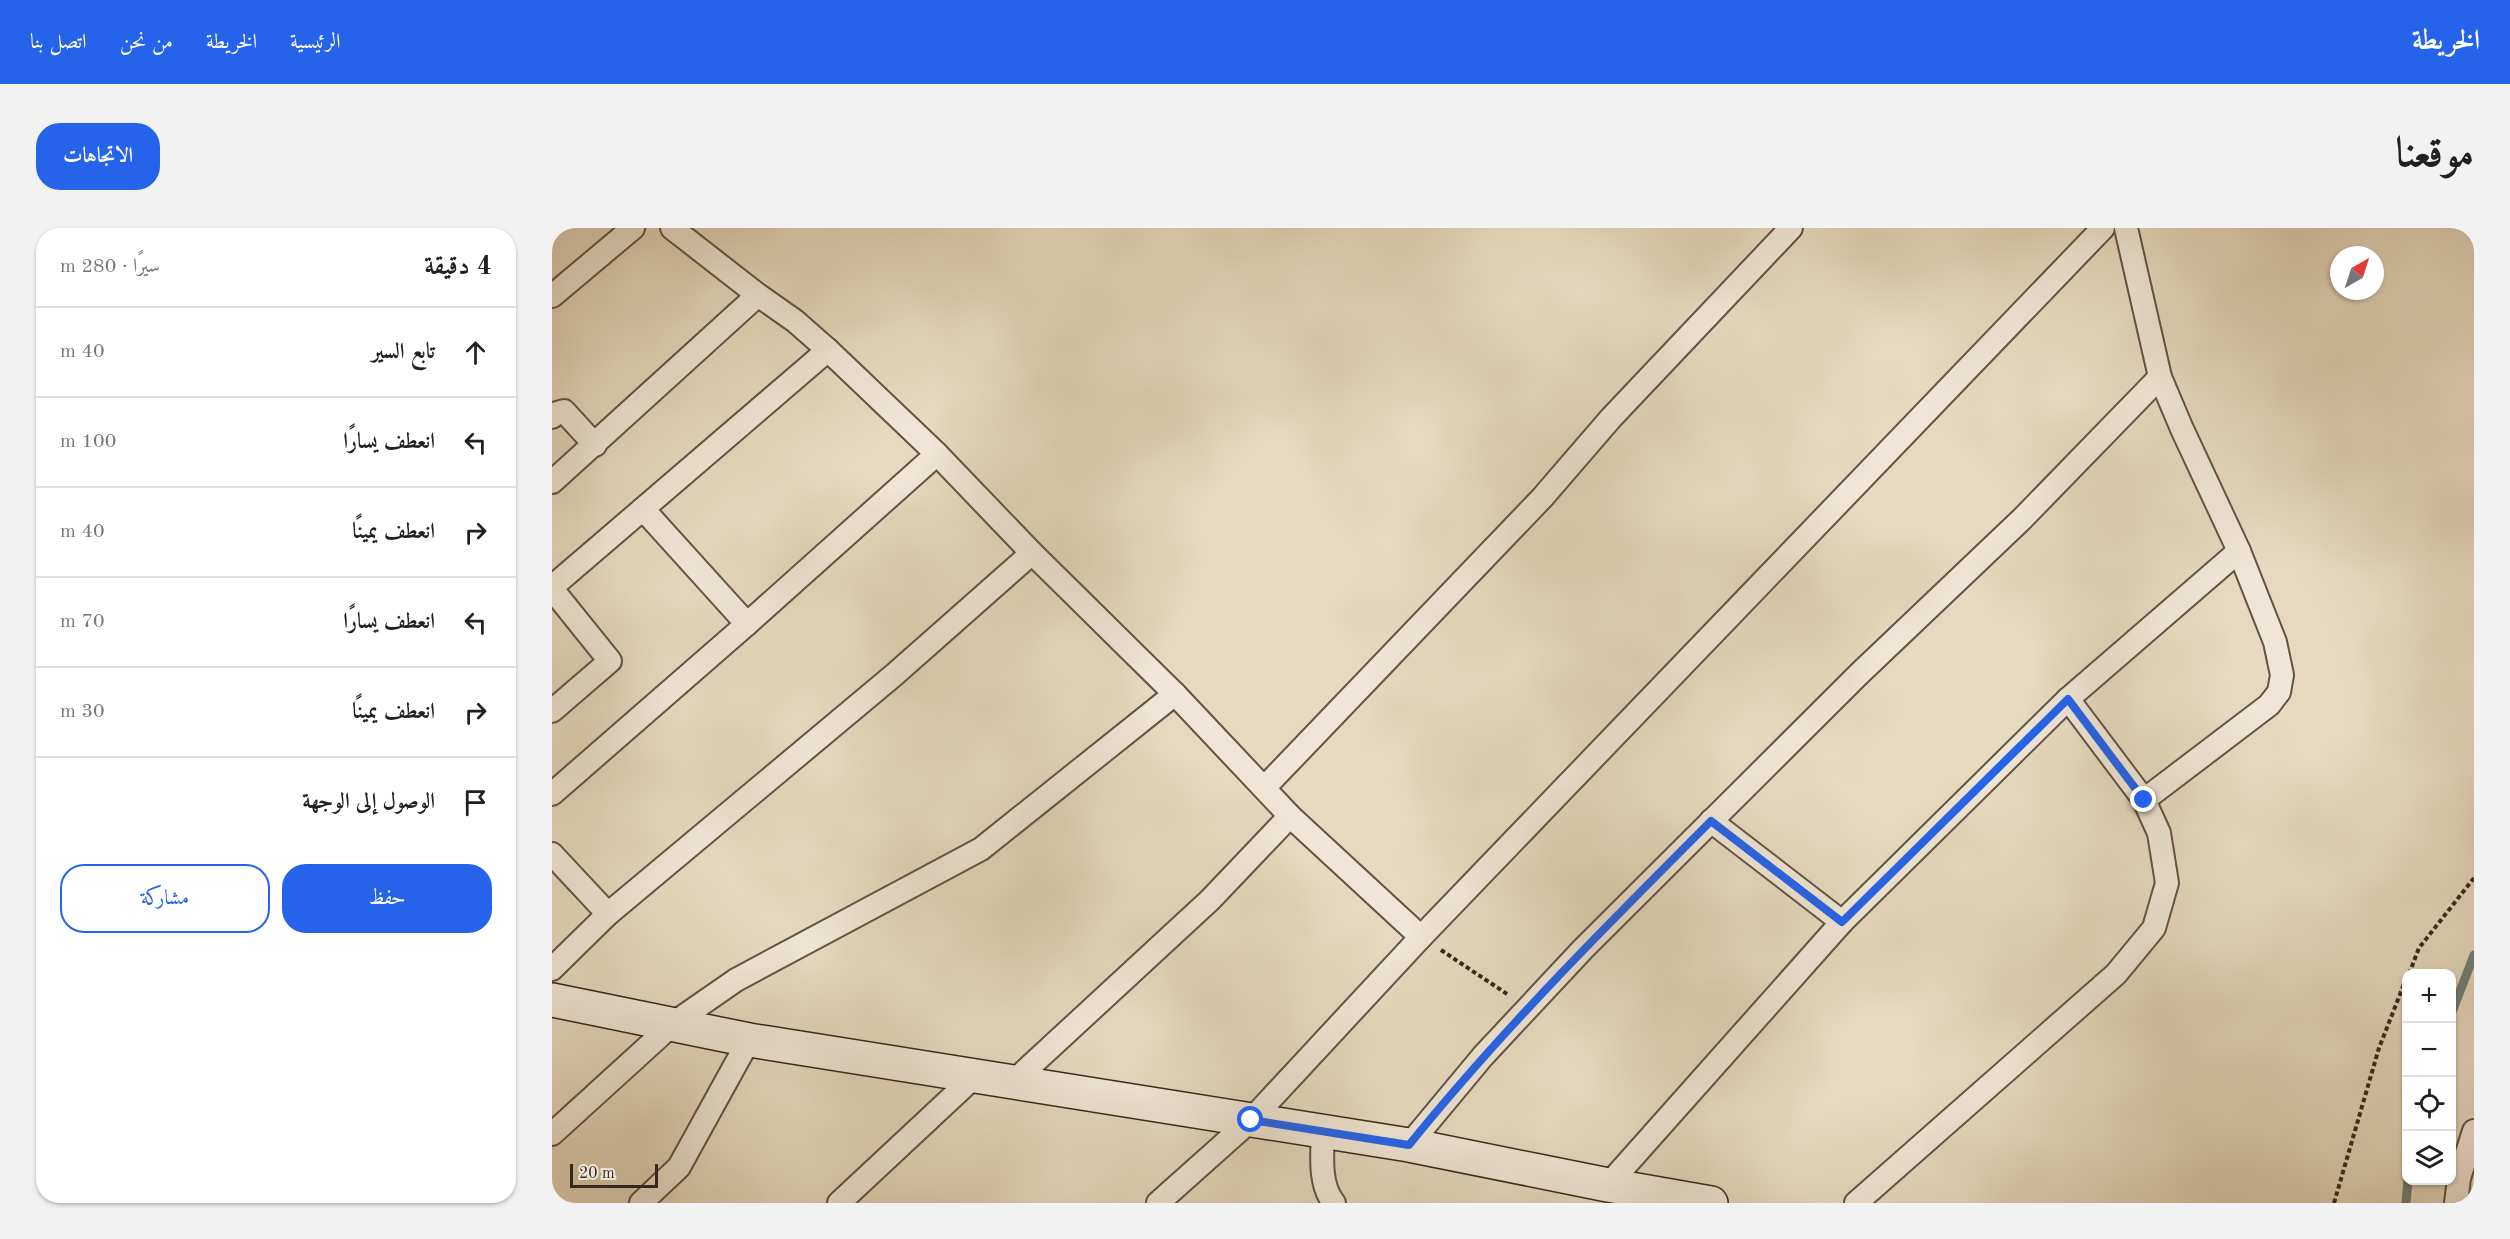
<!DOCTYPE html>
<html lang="ar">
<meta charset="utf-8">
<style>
:root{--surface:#fff;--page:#f2f2f2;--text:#202124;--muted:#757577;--line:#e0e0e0;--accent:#2563eb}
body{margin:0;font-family:"Old Standard TT",Amiri,serif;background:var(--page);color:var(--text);direction:rtl}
.controls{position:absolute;right:18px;bottom:18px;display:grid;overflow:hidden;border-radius:12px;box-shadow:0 2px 4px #0004}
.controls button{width:54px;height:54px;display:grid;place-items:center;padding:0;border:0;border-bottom:2px solid var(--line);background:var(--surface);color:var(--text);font:30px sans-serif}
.compass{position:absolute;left:1778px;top:18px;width:54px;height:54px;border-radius:50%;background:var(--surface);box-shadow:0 2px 4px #0004;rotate:39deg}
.scale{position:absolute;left:18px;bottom:15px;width:88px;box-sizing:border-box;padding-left:6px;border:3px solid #36281c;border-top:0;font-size:16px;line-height:21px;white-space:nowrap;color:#36281c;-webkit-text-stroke:4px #efe6d5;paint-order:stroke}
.stop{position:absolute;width:18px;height:18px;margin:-14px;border:4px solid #2563eb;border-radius:50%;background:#fff}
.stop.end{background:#2563eb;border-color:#fff;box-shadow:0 2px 6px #0008}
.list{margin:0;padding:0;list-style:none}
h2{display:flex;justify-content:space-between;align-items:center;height:78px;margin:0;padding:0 24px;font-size:26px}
h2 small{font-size:20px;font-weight:400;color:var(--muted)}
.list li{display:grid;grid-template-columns:39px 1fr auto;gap:18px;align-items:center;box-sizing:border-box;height:90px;padding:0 24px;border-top:2px solid var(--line)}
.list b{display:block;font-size:22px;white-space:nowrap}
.list em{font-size:20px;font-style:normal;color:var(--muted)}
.actions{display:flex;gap:12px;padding:18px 24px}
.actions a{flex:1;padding:14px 0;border:2px solid var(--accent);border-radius:24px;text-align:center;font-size:21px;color:var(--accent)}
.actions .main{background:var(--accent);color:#fff}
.icon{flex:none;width:33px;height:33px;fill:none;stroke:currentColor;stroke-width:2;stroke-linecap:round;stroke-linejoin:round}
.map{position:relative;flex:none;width:1922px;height:975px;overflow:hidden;direction:ltr;border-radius:24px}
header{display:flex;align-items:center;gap:36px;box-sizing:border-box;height:84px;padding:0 30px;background:var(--accent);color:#fff}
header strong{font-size:28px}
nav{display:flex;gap:33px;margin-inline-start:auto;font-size:21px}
.intro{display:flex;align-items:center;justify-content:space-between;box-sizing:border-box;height:144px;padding:0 36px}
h1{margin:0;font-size:42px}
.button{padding:15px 27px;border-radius:24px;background:var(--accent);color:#fff;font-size:21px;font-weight:700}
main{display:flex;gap:36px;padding:0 36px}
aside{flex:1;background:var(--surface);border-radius:24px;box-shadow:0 2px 4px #0004}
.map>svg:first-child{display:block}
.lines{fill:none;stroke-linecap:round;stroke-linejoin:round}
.stream{stroke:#717f7b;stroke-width:9}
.street-casing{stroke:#625445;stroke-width:26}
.secondary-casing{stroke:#36281c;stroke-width:36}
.path{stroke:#36281c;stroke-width:4;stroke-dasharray:4.5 3;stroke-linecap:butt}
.street{stroke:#efe6d5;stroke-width:22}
.secondary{stroke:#efe6d5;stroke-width:33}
.route{stroke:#2563eb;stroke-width:8}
</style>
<header>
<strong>الخريطة</strong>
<nav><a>الرئيسية</a><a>الخريطة</a><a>من نحن</a><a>اتصل بنا</a></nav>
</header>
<div class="intro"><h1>موقعنا</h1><a class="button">الاتجاهات</a></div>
<main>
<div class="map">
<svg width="1922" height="975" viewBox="0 0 1922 975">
<rect width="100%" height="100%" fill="#e6d9bf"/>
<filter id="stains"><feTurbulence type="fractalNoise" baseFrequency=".00333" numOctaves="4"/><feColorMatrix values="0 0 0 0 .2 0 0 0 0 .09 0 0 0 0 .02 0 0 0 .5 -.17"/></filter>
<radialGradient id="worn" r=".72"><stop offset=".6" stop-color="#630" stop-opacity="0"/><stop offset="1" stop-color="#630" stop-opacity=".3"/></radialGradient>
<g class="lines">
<g class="stream">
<path d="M1900,784L1922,727"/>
<path d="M1854,975L1856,952"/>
</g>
<g class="street-casing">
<g id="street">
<path d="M120,0L206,67L243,93L276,122L385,226L480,325L623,466L738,588L869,709"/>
<path d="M1574,0L1608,149L1630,201L1687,323L1723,414L1730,447L1727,464L1717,477L1592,572"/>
<path d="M0,68L81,0"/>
<path d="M0,189L5,185L12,183L43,217"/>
<path d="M0,254L206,67"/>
<path d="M91,281L195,396"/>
<path d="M0,359L276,122"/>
<path d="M0,361L58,433L0,483"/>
<path d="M713,559L990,270L1059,190L1239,0"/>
<path d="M0,566L195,396L385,226"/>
<path d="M1159,593L1290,694"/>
<path d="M0,626L56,686"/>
<path d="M0,741L56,686L342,447L480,325"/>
<path d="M461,854L658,672L738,588"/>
<path d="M771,904C770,927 767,957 782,975"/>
<path d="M0,906L122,795L184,752L429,621L623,466"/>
<path d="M857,917L931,828L1031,721L1307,446L1470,291L1608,149"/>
<path d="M1056,957L1290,694L1516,471L1687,323"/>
<path d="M89,975L127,939L197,812"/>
<path d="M287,975L423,848"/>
<path d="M606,975L699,892L869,709L1551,0"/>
<path d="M1304,975L1564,746L1602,700L1615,655L1607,605L1592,572L1516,471"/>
<path d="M1904,975L1907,950L1922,903"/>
</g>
</g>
<g class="secondary-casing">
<path id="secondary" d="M0,772L197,812L857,917L1056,957L1159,975"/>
</g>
<g class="path">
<path d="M889,722L955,766"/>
<path d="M1857,746L1867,720L1922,650"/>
<path d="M1782,975L1827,820L1854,751"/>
</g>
<use href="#street" class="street"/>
<use href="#secondary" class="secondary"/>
</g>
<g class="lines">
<path class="route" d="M699,892L857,917C950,802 1054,698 1159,593L1290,694L1516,471L1592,572"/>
</g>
<rect width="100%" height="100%" filter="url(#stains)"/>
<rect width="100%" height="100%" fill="url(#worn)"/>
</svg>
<div class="controls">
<button>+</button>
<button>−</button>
<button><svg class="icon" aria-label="locate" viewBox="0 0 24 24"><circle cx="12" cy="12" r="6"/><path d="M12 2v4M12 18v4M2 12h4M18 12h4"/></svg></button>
<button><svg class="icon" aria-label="layers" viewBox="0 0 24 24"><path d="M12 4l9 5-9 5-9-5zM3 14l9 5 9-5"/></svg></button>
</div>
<svg class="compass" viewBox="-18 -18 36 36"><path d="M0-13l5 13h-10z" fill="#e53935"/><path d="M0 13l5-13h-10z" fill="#757577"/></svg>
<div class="scale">20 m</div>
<div class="stop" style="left:699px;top:892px"></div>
<div class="stop end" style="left:1592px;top:572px"></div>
</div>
<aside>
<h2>4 دقيقة<small>سيرًا · 280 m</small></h2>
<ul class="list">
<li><svg class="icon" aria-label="ahead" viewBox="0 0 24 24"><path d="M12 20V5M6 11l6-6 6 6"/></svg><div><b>تابع السير</b></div><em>40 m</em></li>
<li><svg class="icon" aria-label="left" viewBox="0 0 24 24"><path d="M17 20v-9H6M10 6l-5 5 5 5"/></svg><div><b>انعطف يسارًا</b></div><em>100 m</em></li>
<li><svg class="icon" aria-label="right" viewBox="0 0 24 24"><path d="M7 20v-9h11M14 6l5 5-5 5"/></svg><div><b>انعطف يمينًا</b></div><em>40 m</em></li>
<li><svg class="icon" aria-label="left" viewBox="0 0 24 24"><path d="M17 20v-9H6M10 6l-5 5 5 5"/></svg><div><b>انعطف يسارًا</b></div><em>70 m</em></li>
<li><svg class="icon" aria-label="right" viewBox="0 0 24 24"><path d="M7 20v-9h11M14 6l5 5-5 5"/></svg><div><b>انعطف يمينًا</b></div><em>30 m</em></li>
<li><svg class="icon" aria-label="arrive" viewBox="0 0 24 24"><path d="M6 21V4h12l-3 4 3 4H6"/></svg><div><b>الوصول إلى الوجهة</b></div></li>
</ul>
<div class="actions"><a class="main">حفظ</a><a>مشاركة</a></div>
</aside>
</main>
